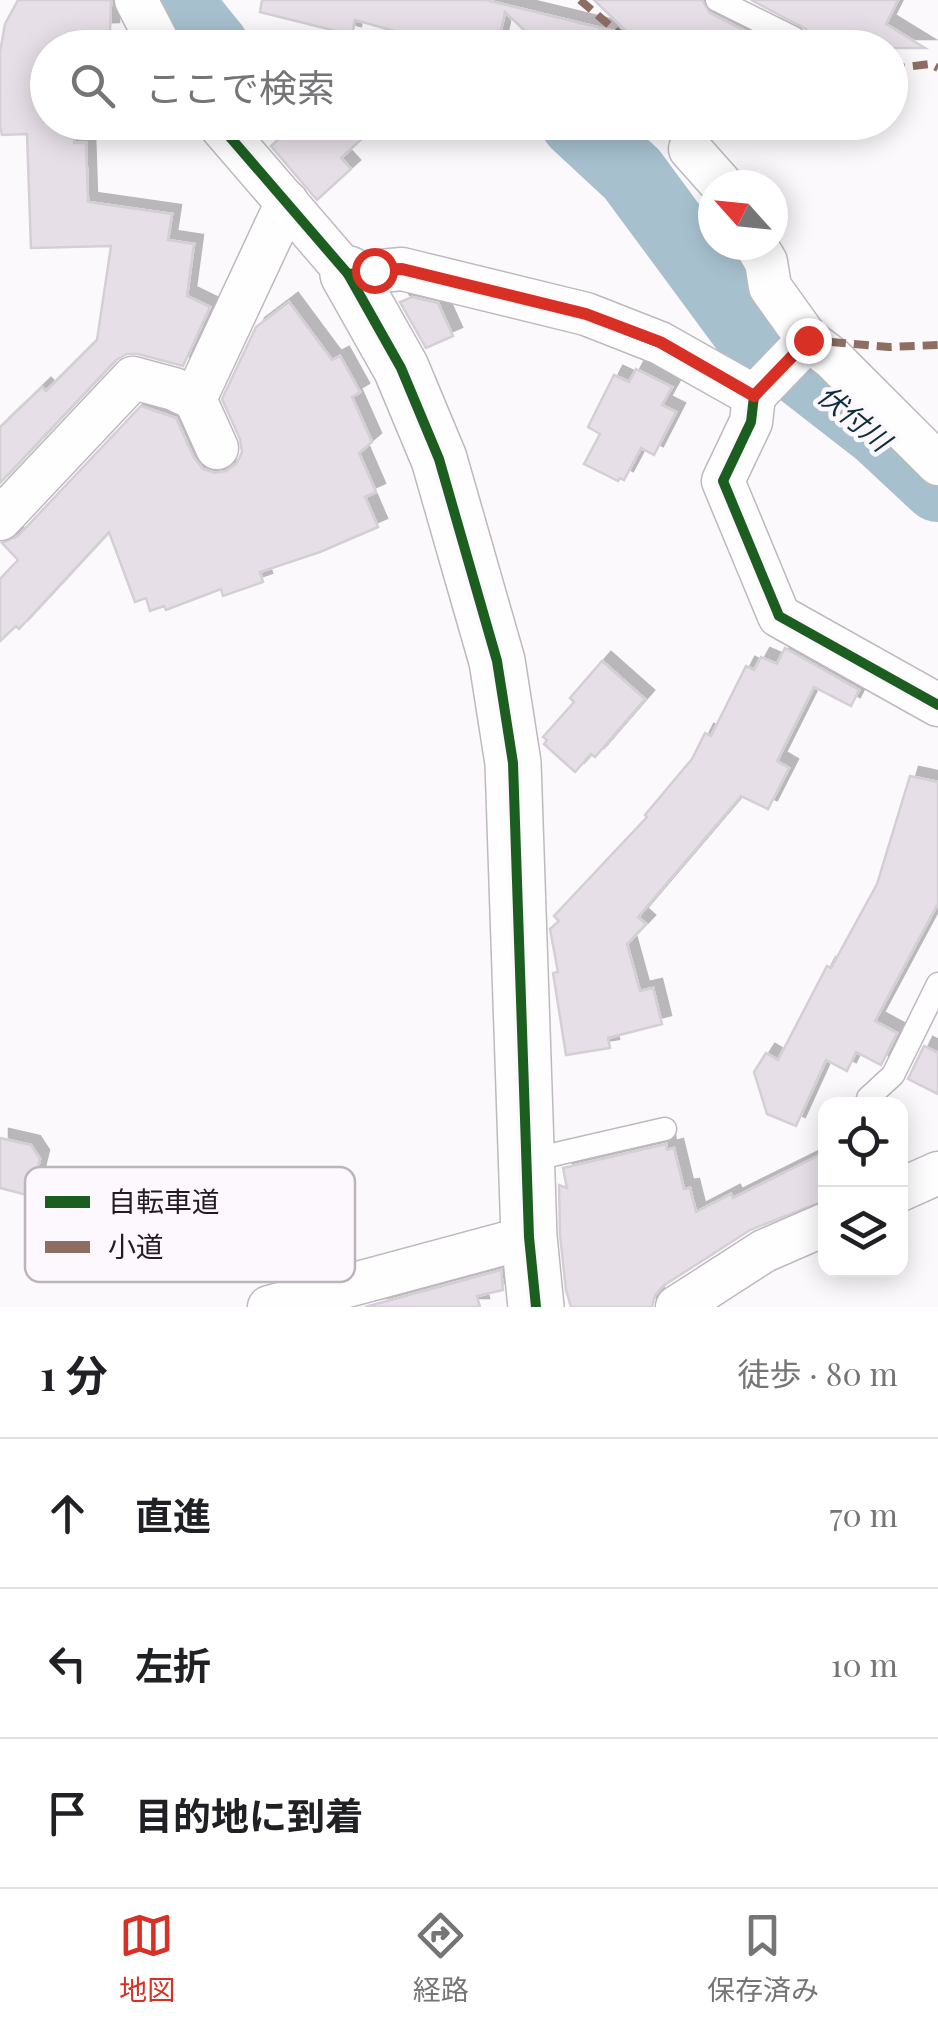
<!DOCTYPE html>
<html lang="ja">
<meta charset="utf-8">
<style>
:root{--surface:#fff;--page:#f6f6f6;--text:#202124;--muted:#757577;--line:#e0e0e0;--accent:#d93025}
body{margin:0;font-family:"Playfair Display","Noto Sans JP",serif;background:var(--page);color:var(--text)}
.controls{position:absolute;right:30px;bottom:30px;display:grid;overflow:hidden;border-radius:20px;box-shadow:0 5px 25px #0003}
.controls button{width:90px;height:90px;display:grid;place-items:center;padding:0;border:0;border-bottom:2px solid var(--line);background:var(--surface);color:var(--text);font:50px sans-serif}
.compass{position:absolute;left:698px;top:170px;width:90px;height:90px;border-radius:50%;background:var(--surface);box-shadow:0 5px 25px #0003;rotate:297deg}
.stop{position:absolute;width:30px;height:30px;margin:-22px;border:8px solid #d93025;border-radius:50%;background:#fff}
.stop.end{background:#d93025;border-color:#fff;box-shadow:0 2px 10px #0008}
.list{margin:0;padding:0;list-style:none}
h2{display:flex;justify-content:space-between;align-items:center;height:130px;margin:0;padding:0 40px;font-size:42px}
h2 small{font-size:32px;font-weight:400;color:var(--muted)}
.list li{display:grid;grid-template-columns:65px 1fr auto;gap:30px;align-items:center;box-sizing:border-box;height:150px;padding:0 40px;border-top:2px solid var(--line)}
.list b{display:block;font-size:38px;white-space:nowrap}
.list em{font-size:32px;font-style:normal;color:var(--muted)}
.icon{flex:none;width:55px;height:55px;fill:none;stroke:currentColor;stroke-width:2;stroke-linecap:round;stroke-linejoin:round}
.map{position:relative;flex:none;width:938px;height:1307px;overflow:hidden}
.search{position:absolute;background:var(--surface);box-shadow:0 5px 25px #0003;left:30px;right:30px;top:30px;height:110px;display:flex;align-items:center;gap:25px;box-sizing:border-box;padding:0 35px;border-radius:55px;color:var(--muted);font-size:38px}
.sheet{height:580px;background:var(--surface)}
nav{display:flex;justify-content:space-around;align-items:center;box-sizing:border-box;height:140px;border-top:2px solid var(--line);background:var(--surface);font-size:28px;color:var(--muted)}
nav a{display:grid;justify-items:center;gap:5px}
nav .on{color:var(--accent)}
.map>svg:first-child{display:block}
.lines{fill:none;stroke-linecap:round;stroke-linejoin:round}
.river{stroke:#a6c0ce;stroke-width:72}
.building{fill:#e7dfe7;stroke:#d4cfd5;stroke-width:2.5;filter:url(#shadow)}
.service-casing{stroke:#beb9be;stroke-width:25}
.minor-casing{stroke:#beb9be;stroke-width:45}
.tertiary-casing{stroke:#beb9be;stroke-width:58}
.service{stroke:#fffeff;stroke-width:22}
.minor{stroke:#fffeff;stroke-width:42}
.tertiary{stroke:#fffeff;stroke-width:55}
.quiet{stroke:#8d6e63;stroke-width:8;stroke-dasharray:15 8;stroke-linecap:butt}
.cycleway-casing{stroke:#fdf8fd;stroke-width:16}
.cycleway{stroke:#1b5e20;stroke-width:10}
.route{stroke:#d93025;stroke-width:12}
.labels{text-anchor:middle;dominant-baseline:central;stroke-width:9;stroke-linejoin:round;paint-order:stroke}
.water-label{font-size:28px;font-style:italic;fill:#0b2e3d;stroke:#fdf8fd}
.key{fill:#fdf8fd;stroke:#bcb5bc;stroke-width:2.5}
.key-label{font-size:28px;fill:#231a24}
</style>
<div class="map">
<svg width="938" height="1307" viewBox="0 0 938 1307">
<defs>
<filter id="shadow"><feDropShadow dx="9" dy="-9" stdDeviation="0" flood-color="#0004"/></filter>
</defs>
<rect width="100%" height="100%" fill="#fcf9fc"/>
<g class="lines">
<g class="river">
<path d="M175,0L214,48"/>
<path d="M576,122L632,174L745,327L879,431L938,486"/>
</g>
</g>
<g class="building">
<path d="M18,0H111L110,31L74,32L75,44H69L70,48H48V122H74V143H86L88,202L172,214L168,240L194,244L187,296L210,307L183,366L138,354H127L116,360L0,483V427L42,387L46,391L97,340L111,246L31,248L27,134L2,135L0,126V52L5,24Z"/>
<path d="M262,0H486L630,35L629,48H543L505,12L498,44L447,32L446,38L436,35L434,42L355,20L352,35L260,12Z"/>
<path d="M594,0H702L710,13L779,48H644Z"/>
<path d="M751,0H898L886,24L925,48H805L809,38L806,29Z"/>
<path d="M297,122H380L341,158L351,169L317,200L271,146Z"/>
<path d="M412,297L438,303L453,336L426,348L400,302Z"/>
<path d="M289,302L332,360L340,356L360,392L352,397L372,442L359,453L376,492L365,497L378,527L320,552L260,572L263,582L223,596L221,589L166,610L164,606L150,611L146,598L135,602L109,532L19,629L16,626L0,641V579L18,560L2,543L18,536L141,406L176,418L194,458L203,469L215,473L226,471L237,463L242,452L240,439L222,399L256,327Z"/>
<path d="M636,369L672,387L662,405L676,412L654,455L641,448L624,480L620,478L618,481L584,464L600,434L588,427L614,375L629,382Z"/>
<path d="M785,648L859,690L851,706L814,687L777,761L789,768L768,809L741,796L638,917L646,924L627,944L640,991L653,988L662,1024L608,1038L610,1048L566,1055L553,973L558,972L550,929L559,921L554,916L647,817L645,815L692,759L705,733L711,736L746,666L754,670L761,657L777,664Z"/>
<path d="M602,661L645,699L595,757L591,754L575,772L544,744L547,740L543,737L574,702L570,698Z"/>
<path d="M910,776L938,782V903L875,1021L897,1033L881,1065L856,1052L847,1071L826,1060L796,1126L767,1114L754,1072L766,1053L778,1060L827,966L831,968L877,884Z"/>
<path d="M924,1046L938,1053V1094L908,1079Z"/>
<path d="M0,1138L31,1145L40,1159L31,1196L0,1188Z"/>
<path d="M666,1144L667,1150L674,1148L684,1189L690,1188L696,1212L731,1194L733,1198L826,1152V1200L750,1230L663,1286L655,1295L652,1307H571L566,1290L560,1235L559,1185L567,1188L563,1168Z"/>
<path d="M501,1270L503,1290L477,1296L480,1307H365Z"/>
</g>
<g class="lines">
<g class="service-casing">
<g id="service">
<path d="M717,0L794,38"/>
<path d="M872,1104L868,1098L893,1075L938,984"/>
<path d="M526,1161L665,1129"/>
</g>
</g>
<g class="minor-casing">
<g id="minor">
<path d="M136,0L161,48"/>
<path d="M217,122L348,274L402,269L586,314L660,343L754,396L751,422L723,481L779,616L938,705"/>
<path d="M690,149L722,185"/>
<path d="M756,245L766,262L770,287L808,340L832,358L938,464"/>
<path d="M754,396L808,340"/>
<path d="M195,399L217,448"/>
<path d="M0,519L133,378L174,389L195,399L287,202"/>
<path d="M900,1190L938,1173"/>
<path d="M269,1307L529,1237"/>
<path d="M677,1307L764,1251L826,1224"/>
</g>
</g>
<g class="tertiary-casing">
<path id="tertiary" d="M348,274L401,368L439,459L497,661L513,763L529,1237L536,1307"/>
</g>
<use href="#service" class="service"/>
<use href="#minor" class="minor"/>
<use href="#tertiary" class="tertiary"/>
<g class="quiet">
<path d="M580,0L636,48"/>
<path d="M890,69L930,64L938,68"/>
<path d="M808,340L889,347L938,345"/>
</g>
<g class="cycleway-casing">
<g id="cycleway">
<path d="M217,122L348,274L401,368L439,459L497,661L513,763L529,1237L536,1307"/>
<path d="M348,274L402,269L586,314L660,343L754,396L751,422L723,481L779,616L938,705"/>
</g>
</g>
<use href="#cycleway" class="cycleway"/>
</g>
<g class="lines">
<path class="route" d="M374,270L402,269L586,314L660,342L754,396L808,340"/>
</g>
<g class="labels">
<g class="water-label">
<text transform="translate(855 417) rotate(40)">伏付川</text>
</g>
</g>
<rect x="25" y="1167" width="330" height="115" rx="15" class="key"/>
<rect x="45" y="1196" width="45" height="12" fill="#1b5e20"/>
<rect x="45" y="1241" width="45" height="12" fill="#8d6e63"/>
<g class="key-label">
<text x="108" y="1212">自転車道</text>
<text x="108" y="1257">小道</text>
</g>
</svg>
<div class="controls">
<button><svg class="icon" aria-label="locate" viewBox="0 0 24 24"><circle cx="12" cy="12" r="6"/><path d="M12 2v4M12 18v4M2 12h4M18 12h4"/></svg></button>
<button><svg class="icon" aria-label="layers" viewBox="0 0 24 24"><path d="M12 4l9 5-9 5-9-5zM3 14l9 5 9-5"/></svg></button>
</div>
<svg class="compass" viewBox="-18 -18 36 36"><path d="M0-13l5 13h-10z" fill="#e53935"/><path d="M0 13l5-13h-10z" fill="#757577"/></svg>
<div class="stop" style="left:374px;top:270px"></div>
<div class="stop end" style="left:808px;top:340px"></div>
<div class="search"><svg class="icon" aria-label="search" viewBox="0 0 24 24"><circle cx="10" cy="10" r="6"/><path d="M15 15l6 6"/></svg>ここで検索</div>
</div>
<section class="sheet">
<h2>1 分<small>徒歩 · 80 m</small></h2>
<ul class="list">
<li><svg class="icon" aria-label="ahead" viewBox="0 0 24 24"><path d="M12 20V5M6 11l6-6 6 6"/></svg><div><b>直進</b></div><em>70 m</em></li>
<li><svg class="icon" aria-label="left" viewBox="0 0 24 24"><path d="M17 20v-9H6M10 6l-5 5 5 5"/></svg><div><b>左折</b></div><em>10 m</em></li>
<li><svg class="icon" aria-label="arrive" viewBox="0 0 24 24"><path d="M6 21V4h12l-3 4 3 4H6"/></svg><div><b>目的地に到着</b></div></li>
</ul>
</section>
<nav>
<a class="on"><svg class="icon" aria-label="map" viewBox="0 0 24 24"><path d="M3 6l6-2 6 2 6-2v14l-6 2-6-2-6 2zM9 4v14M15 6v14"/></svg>地図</a>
<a><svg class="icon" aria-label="directions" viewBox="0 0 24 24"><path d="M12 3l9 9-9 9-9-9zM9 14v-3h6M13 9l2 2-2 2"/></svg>経路</a>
<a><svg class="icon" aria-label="saved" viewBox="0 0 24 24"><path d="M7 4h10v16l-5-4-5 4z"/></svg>保存済み</a>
</nav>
